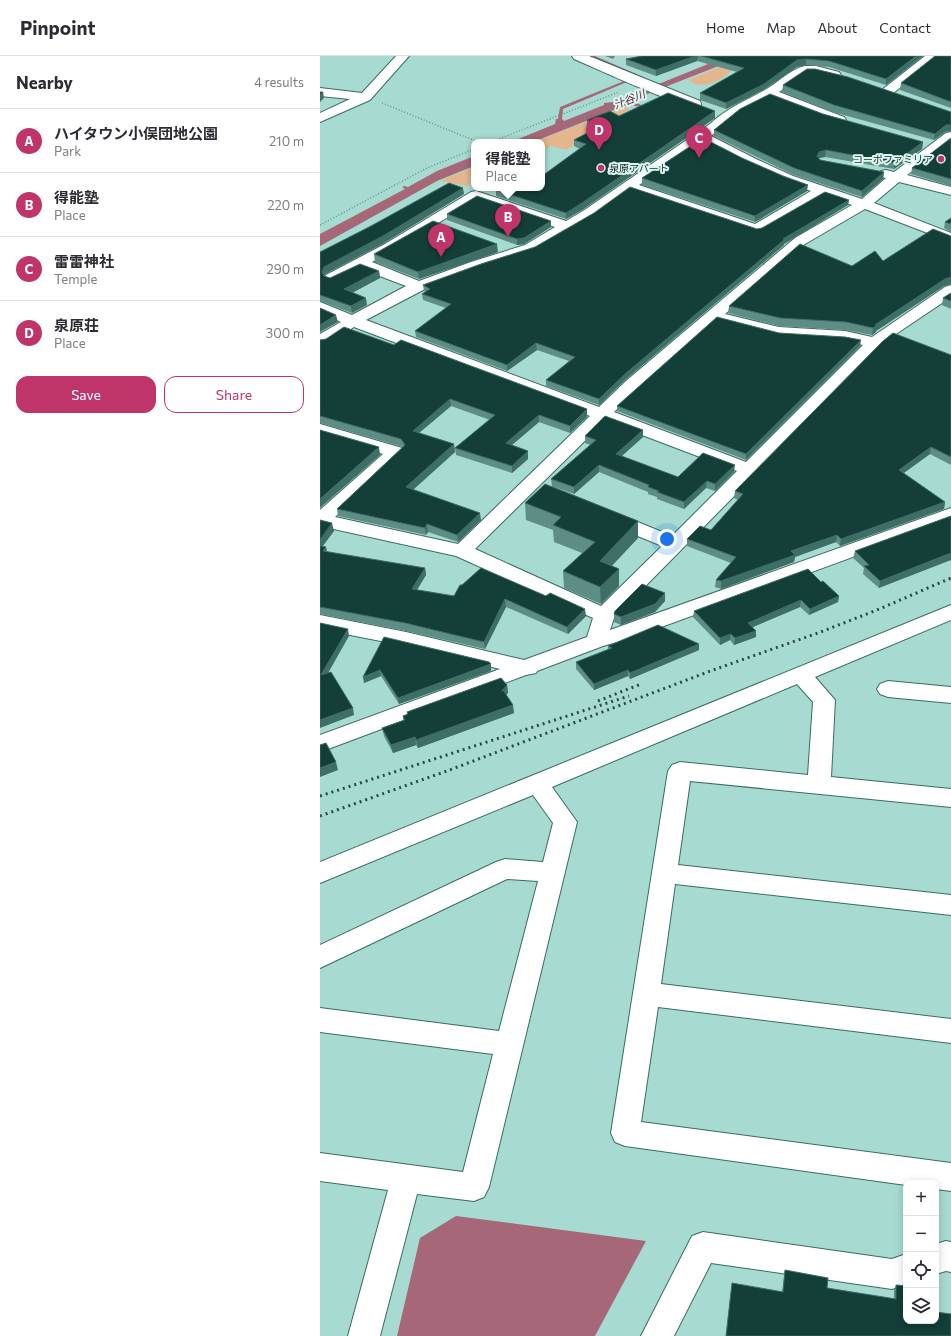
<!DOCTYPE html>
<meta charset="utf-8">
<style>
:root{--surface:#fff;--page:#f2f2f3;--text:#2b2b33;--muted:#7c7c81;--line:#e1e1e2;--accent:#bf3469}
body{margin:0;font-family:Commissioner,"Noto Sans JP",sans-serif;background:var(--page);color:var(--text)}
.controls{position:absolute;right:12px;bottom:12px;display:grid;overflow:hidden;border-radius:8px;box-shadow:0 2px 10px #0003}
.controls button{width:36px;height:36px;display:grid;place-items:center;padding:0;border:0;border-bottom:1px solid var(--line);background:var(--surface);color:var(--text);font:20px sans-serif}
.you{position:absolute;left:347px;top:483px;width:14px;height:14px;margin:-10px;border:3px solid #fff;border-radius:50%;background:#1a73e8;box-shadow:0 0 0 6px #1a73e833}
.badge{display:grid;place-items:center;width:26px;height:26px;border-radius:50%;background:var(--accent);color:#fff;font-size:13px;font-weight:700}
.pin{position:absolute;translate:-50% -33px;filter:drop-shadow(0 1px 2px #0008)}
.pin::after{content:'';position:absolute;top:21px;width:14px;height:12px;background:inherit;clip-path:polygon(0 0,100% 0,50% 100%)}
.popup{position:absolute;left:151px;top:83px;width:74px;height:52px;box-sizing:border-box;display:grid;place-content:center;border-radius:8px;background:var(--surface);filter:drop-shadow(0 1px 3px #0005);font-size:13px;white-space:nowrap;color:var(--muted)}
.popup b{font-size:15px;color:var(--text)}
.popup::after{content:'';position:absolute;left:50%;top:100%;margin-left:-8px;border:8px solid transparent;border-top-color:var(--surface)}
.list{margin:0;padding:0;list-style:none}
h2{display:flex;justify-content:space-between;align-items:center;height:52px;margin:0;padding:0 16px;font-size:17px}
h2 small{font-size:13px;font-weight:400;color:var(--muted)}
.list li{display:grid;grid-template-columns:26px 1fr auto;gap:12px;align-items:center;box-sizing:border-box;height:64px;padding:0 16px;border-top:1px solid var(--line)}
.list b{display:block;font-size:15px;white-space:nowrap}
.list p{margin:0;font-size:13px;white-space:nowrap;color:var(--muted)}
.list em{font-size:13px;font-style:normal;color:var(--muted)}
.actions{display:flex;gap:8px;padding:12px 16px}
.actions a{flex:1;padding:9px 0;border:1px solid var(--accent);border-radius:12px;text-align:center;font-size:14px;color:var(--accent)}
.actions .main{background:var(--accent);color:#fff}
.icon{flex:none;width:22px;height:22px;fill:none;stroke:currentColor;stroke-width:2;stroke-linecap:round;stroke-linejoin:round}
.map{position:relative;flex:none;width:631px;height:1280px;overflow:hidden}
header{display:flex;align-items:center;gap:24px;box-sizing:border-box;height:56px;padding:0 20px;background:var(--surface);border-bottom:1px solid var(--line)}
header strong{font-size:19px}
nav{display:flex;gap:22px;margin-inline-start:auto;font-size:14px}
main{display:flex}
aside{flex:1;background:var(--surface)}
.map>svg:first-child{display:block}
.green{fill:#e4b68e}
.water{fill:#a66879}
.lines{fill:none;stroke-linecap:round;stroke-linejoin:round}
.stream{fill:#a66879;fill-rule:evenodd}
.minor-casing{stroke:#3a6b62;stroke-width:2}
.path{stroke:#6b928a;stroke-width:1.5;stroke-dasharray:1 2;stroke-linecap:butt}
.minor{fill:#fff;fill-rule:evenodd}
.rail{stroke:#2e4944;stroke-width:3;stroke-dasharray:2 4;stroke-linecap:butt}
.wall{fill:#5d8d84}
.shaded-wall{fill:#3f6e66}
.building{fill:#133f38;stroke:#3f6e66}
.poi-dot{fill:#bf3469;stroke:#dcf6f0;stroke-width:1.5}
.labels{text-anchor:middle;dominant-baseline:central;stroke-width:4;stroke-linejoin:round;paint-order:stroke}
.far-poi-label{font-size:10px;fill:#142925;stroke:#dcf6f0;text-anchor:end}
.far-water-label{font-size:11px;font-style:italic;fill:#5e1130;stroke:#dcf6f0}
</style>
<header>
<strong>Pinpoint</strong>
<nav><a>Home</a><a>Map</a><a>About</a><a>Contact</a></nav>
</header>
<main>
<aside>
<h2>Nearby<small>4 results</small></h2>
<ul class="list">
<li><span class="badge">A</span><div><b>ハイタウン小俣団地公園</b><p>Park</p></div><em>210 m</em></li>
<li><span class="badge">B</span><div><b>得能塾</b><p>Place</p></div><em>220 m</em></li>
<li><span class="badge">C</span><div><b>雷雷神社</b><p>Temple</p></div><em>290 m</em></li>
<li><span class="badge">D</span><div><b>泉原荘</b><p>Place</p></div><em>300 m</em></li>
</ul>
<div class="actions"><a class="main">Save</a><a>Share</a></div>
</aside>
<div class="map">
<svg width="631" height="1280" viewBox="0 0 631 1280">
<rect width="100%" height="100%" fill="#a7dbd1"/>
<g class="green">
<path d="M427,0C411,15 391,39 368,24Z"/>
<path d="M307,50L309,54L302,59L286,60L264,71L274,77L246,94L232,90L222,94V86H214Z"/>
<path d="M154,111V127L146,130L120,125Z"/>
</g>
<g class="water">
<path d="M408,0H424L312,44L323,50L319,51L309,48L213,86H191L235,68L236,63H242L244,65L284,49V47L294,46Z"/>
<path d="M154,100V110L117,125L0,190V178L85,133L82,131L84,130L88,131L117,115Z"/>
<path d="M136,1160L326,1185L275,1280H77L100,1182Z"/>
</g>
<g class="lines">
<g class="stream">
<path d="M270,0H275L321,20L318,21Z"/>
<path d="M304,25L307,26L243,53L242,63L244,70L241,71L238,63L240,51Z"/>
</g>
<g class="minor-casing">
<g id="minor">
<path d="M76,0H89L50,44L0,66V57L30,43L0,40V32L42,37Z"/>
<path d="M252,0H269L380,45L381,48L380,51C365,54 273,11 254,3Z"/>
<path d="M605,0H619L571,39H563L561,36L563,33Z"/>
<path d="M485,10H496L519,16L521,19L519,22C513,23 507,21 501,19C483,14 472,27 459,36L524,61L526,64L524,67H514L450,42L419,57L391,80L436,103L473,120L542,143L566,122L561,121L559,118L561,115L566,114L574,116L626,77L631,76V86L587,119L631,131V139L579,126L554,147L631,177V186L545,153L485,188L405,258L459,271L525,275L552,281L625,231L631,229V241L576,278L561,291L294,562L290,574L631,452V465L314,581L283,590L217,615L216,617L206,619L0,696V679L180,613L86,590L0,573V559L86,576L204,604L267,581L273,562L136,500L0,470V454L63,398L0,379V368L82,392L85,396L15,461L138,488L270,360L34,271L6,289L0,290V278L21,266L0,257V246L32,259L86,230L41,213L18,225L12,227L6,225L4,222L6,219L65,188L151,136L156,135L246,165L263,155L390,68C407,52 426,45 445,34C459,26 469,14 485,10ZM383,86C418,105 453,123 491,135L435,168L319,129ZM310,135L436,177L441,176L504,140L532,149L475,182L306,325L279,351L46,264L105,233L161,212L215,195L273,161ZM157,144L235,171L205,189L151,206L99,225L52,206ZM396,265L459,281L525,285L543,289L426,406L294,356L318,333ZM285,365L417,415L352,480L298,458L291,456L284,458L281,462L284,466L342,490L281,550L155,493Z"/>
<path d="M631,549V564L495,621L515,644L511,721L631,733V751L370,725L358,809L631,839V859L355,828L341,928L631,963V987L338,951L321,1066L631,1107V1135L616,1133V1127H586V1129L305,1090L295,1086L291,1077L348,715L352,709L360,706L488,719L493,646L477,628L232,731L257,766L169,1131L164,1141L154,1145L97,1138L60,1280H28L68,1134L0,1125V1097L143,1116L173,998L0,976V952L179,975L218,825L187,823L0,912V889L176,806L185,803L223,806L233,767L213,739L0,827V806Z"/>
<path d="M568,625L631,631V647L568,641L560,638L557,633L560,628Z"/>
<path d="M383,1176L572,1203L586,1198V1228L572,1233L391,1207L354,1280H321L372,1180Z"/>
<path d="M626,1185L631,1186V1216L626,1215L616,1218V1188Z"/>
</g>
</g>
<g class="path">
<path d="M62,47L158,86"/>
<path d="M171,86L299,36"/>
<path d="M0,169L107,112L154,93"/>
</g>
<use href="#minor" class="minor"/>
<g class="rail">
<path d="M278,645L321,628"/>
<path d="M0,740L309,640"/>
<path d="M0,760L127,715L393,614L498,577L557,554L631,522"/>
</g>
</g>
<g class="wall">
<path d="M285,0H295L293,3Z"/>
<path d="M322,0H603L566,29L509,11L486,9L477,11L443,34L406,53L380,44V37L417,16L377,5L336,20L306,9V3Z"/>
<path d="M631,0V52L580,34L581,27Z"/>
<path d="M463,29L625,76L614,84L513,56L462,36Z"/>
<path d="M395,55V62L262,154L246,163L176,140V134L222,132L260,93L254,90V84L274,73L267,70V64L299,60Z"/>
<path d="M503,58L603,86L602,93L574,113L505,101L499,102L500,104L564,116L563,123L542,141L474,119L394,80V74Z"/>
<path d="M631,82V130L591,118L592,112Z"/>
<path d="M322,122L487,135L435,166L322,129Z"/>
<path d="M144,138L64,187L5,218L4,220L10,222L59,215L60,222L32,237L47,249L32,257L0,245V196Z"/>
<path d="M529,144L528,149L464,188V189L305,324L279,349L226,330V324L249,305L217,294L187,315L96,281L95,275L126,252L103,244L102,238L106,236L104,235L103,229L437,173L442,172Z"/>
<path d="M127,158L231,171L204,188L197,189L127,164Z"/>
<path d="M631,162V176L624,172L625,166Z"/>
<path d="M631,180V228L624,230L556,275V276L552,279L525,274L459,270L408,257L409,250L532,210L563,205Z"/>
<path d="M178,196L99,223L55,206L54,198Z"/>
<path d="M631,237V253L622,249L623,242Z"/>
<path d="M459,277L540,290L426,404L297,355V350Z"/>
<path d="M0,284L74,289L267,353V361L250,377L219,366L192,389L208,395V403L192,417L136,399L135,392L170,364L131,350L99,377L134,388L135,396L93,434L161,464L138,486L108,476L106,479L18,460L17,453L83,391L0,367Z"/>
<path d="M631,299V409L610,398L584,417L625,446L624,453L520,490L516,486L475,501L474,506L401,533L395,531L396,524L411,507L367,490V483L391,474L418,444L414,442L415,435Z"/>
<path d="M323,374V381L302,400L358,421L414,416L395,435L386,432L364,453L337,443V441L328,438V436L279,416L254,438L232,430L318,465V482L292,510L299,513V530L281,548L244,532L243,515L262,497L234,486L233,474L206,464L205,447L232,430L231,423L270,389L265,387V380Z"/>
<path d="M631,460L559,532L543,518L544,512L533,502L535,495Z"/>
<path d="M0,464L14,475L2,490L6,491L7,496L105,512L106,519L97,534L134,540L140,529L266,560L248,578L186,551L165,593L86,575L0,558Z"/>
<path d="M519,540L518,546L489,559L480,551L433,571L436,575V581L414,589L410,584L400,589L373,561L374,555Z"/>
<path d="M345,545L335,556L301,569L294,566V558Z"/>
<path d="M64,581L171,615L79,648L61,620L44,627Z"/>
<path d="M288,590L379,594L310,623L308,620L274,634L256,613V606L288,593Z"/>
<path d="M187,629L188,637L186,639L194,657L98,692L96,689L73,697L64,680L62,672L83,664V660L88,658L87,656Z"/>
<path d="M465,1214L507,1232L574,1243V1235L576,1229L586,1265L462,1236Z"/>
</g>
<g class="shaded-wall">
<path d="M375,0H378L377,5L336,20V14Z"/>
<path d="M596,0H603L566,29V23Z"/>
<path d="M486,3V9L477,11L443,34L406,53V47L477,4Z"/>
<path d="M3,36L4,42L0,46V40Z"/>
<path d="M395,55V62L262,154L246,163V157Z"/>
<path d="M626,69H631V75L625,76L614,84L615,78Z"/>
<path d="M603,86L602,93L574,113V107Z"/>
<path d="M506,94L505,101L499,102L497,100L499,96Z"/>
<path d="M564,116L563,123L542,141V135Z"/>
<path d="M488,129L487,135L435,166V160Z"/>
<path d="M143,132L144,138L64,187L5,218L3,223L2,216L4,211Z"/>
<path d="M529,144L528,149L464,188V189L305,324L279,349V343L305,318L463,183Z"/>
<path d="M231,165V171L204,188L197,189V183Z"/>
<path d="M177,188L178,196L99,223L98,216Z"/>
<path d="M59,215L60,222L26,240L24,233Z"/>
<path d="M631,221V228L624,230L556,275V276L552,279L553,272L555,269L625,223Z"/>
<path d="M46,242L47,249L32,257L31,250Z"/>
<path d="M16,259L18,266L0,276V269Z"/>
<path d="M541,284L540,290L426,404V398Z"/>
<path d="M216,287L217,294L187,315V309Z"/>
<path d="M130,343L131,350L93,382V375Z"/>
<path d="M267,353V361L250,377V370Z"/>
<path d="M219,359V366L186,394V387Z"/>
<path d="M323,374V381L296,405V398Z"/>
<path d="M134,388L135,396L87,439L86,431Z"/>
<path d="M59,391L60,399L0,452V443Z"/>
<path d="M611,391L610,398L578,421L579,414Z"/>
<path d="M208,395V403L192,417V410Z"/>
<path d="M279,409V416L254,438V431Z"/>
<path d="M415,409L414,416L395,435V428Z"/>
<path d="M387,425L386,432L364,453V446Z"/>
<path d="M625,446L624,453L520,490L521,483Z"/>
<path d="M160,457L161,464L138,486L137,479Z"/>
<path d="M318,465V482L280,522V505Z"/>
<path d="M12,467L14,475L0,494V484Z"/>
<path d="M107,468L108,476L106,479L105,472Z"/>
<path d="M517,479L516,486L475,501L474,506L401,533V525L471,495Z"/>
<path d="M6,491L7,498L3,495Z"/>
<path d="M631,497V504L559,532L560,525Z"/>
<path d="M105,512L106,519L93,540L92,533Z"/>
<path d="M299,513V530L281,548L280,531Z"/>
<path d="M345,537V545L335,556L301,569V561Z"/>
<path d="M519,540L518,546L489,559L490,553Z"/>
<path d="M185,543L186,551L165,593L164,586Z"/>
<path d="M481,544L480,551L428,573V567Z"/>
<path d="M265,553L266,560L248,578L247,571Z"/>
<path d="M28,573L29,580L3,626L1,619Z"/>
<path d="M436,575V581L414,589L415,582Z"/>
<path d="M411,578L410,584L400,589V582Z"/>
<path d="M379,588V594L310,623V617Z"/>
<path d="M171,608V615L79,648L78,642Z"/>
<path d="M60,614L61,620L44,627L43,621Z"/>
<path d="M308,614V620L274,634V628Z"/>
<path d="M187,629L188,637L181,644V636Z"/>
<path d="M193,649L194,657L98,692L96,684Z"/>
<path d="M33,652L34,659L0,672V664Z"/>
<path d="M95,681L96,689L73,697L71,689Z"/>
<path d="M16,706L18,714L0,721V712Z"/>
</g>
<g class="building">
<path d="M322,0H375L336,14L306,3Z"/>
<path d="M381,0H596L566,23L509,5L486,3L477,4L444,28L406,47L380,37L424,12Z"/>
<path d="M615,0H631V46L581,27Z"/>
<path d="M487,13H495L528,21L631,56V69H626L615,78L514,49L463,29Z"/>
<path d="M0,36H3L0,40Z"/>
<path d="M348,37L395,55L262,147L246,157L176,134L178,132H222V120L266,88L254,84L280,70L267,64L290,55L299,60Z"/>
<path d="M450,38L503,58L603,86L574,107L506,94L499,96L497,100L500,104L564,116L542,135L474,112L394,74L420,53Z"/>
<path d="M383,82L422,102L463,120L488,129L435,160L322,122Z"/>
<path d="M631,82V123L592,112Z"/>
<path d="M129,127L143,132L63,180L4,211L2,216L4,220L10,222L40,208L59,215L24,233L46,242L31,250L0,239V196L51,170Z"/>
<path d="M310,131L437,173L442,172L505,136L529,144L463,183H465L305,318L279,343L226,324L255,301L216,287L187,309L95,275L131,248L102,238L110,233L103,229L161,208L215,191L274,157Z"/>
<path d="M157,140L231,165L204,182L197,183L127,158Z"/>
<path d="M631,162V168L625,166Z"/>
<path d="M113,165L177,188L98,216L54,198Z"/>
<path d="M613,173L631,180V221L625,223L555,269H557L553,272L526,266L460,262L409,250L480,188L532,210L555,195L563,205Z"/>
<path d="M631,237V245L623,242Z"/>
<path d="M0,252L16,259L0,269Z"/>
<path d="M397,261L459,277L525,281L541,284L426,398L297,350Z"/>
<path d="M24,271L74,289L81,284L267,353L250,370L219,359L186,387L208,395L192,410L135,392L175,359L130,343L93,375L134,388L86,431L160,457L137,479L107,468L105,472L17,453L85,389L81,383L0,360V284L6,283Z"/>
<path d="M573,277L631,299V401L611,391L579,414L625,446L521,483L517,479L471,495L475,499L401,525L396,524L416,501L367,483L380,470L391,474L423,438L415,435L563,285Z"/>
<path d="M285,360L323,374L296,398L358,421L383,397L415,409L395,428L387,425L364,446L337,436L339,435L328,431L329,429L279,409L254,431L231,423L276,384L265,380Z"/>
<path d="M0,374L59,391L0,443Z"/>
<path d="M225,428L318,465L280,505L299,513L280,531L243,515L275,486L233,469L241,461L205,447Z"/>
<path d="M631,460V497L560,525L544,510L549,509L535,495Z"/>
<path d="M0,464L12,467L0,484Z"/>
<path d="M0,490L6,491L3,495L105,512L92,533L134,540L140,529H142L161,512L226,540L230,537L265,553L247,571L185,543L164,586L85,567L0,551Z"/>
<path d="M488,513L501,526L503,525L519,540L490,553L481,544L428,567L436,575L415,582L411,578L400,582L374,555Z"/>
<path d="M322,528L345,537L335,548L301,561L294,558L295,555Z"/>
<path d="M0,567L28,573L1,619L11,616L33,652L0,664Z"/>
<path d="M338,569L379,588L310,617L308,614L274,628L256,606L292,592L288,590Z"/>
<path d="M64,581L169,606L171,608L78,642L60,614L43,621Z"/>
<path d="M181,622L187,629L181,636L183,634L193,649L96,684L95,681L71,689L62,672L85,664L83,660L88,658L87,656Z"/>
<path d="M6,687L16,706L0,712V689Z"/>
<path d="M465,1214L508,1222L507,1232L576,1243V1229L586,1230V1265H616V1256L631,1258V1280H406L412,1227L463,1236Z"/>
</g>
<g class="poi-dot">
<circle cx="621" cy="103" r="4"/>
<circle cx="281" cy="112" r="4"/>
</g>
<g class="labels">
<g class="far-poi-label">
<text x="613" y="103">コーポファミリア</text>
<text x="289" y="112" text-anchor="start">泉原アパート</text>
</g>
<g class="far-water-label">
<text transform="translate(309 43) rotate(-22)">汁谷川</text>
</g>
</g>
</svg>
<div class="controls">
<button>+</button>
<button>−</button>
<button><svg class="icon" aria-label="locate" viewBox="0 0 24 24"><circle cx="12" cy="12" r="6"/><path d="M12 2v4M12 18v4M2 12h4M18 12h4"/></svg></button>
<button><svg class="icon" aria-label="layers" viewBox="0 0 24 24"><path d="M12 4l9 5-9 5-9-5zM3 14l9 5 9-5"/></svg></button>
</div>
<div class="you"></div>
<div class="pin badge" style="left:121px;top:201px">A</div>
<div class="pin badge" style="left:188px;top:181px">B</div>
<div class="popup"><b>得能塾</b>Place</div>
<div class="pin badge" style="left:379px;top:102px">C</div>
<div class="pin badge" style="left:279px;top:94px">D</div>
</div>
</main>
